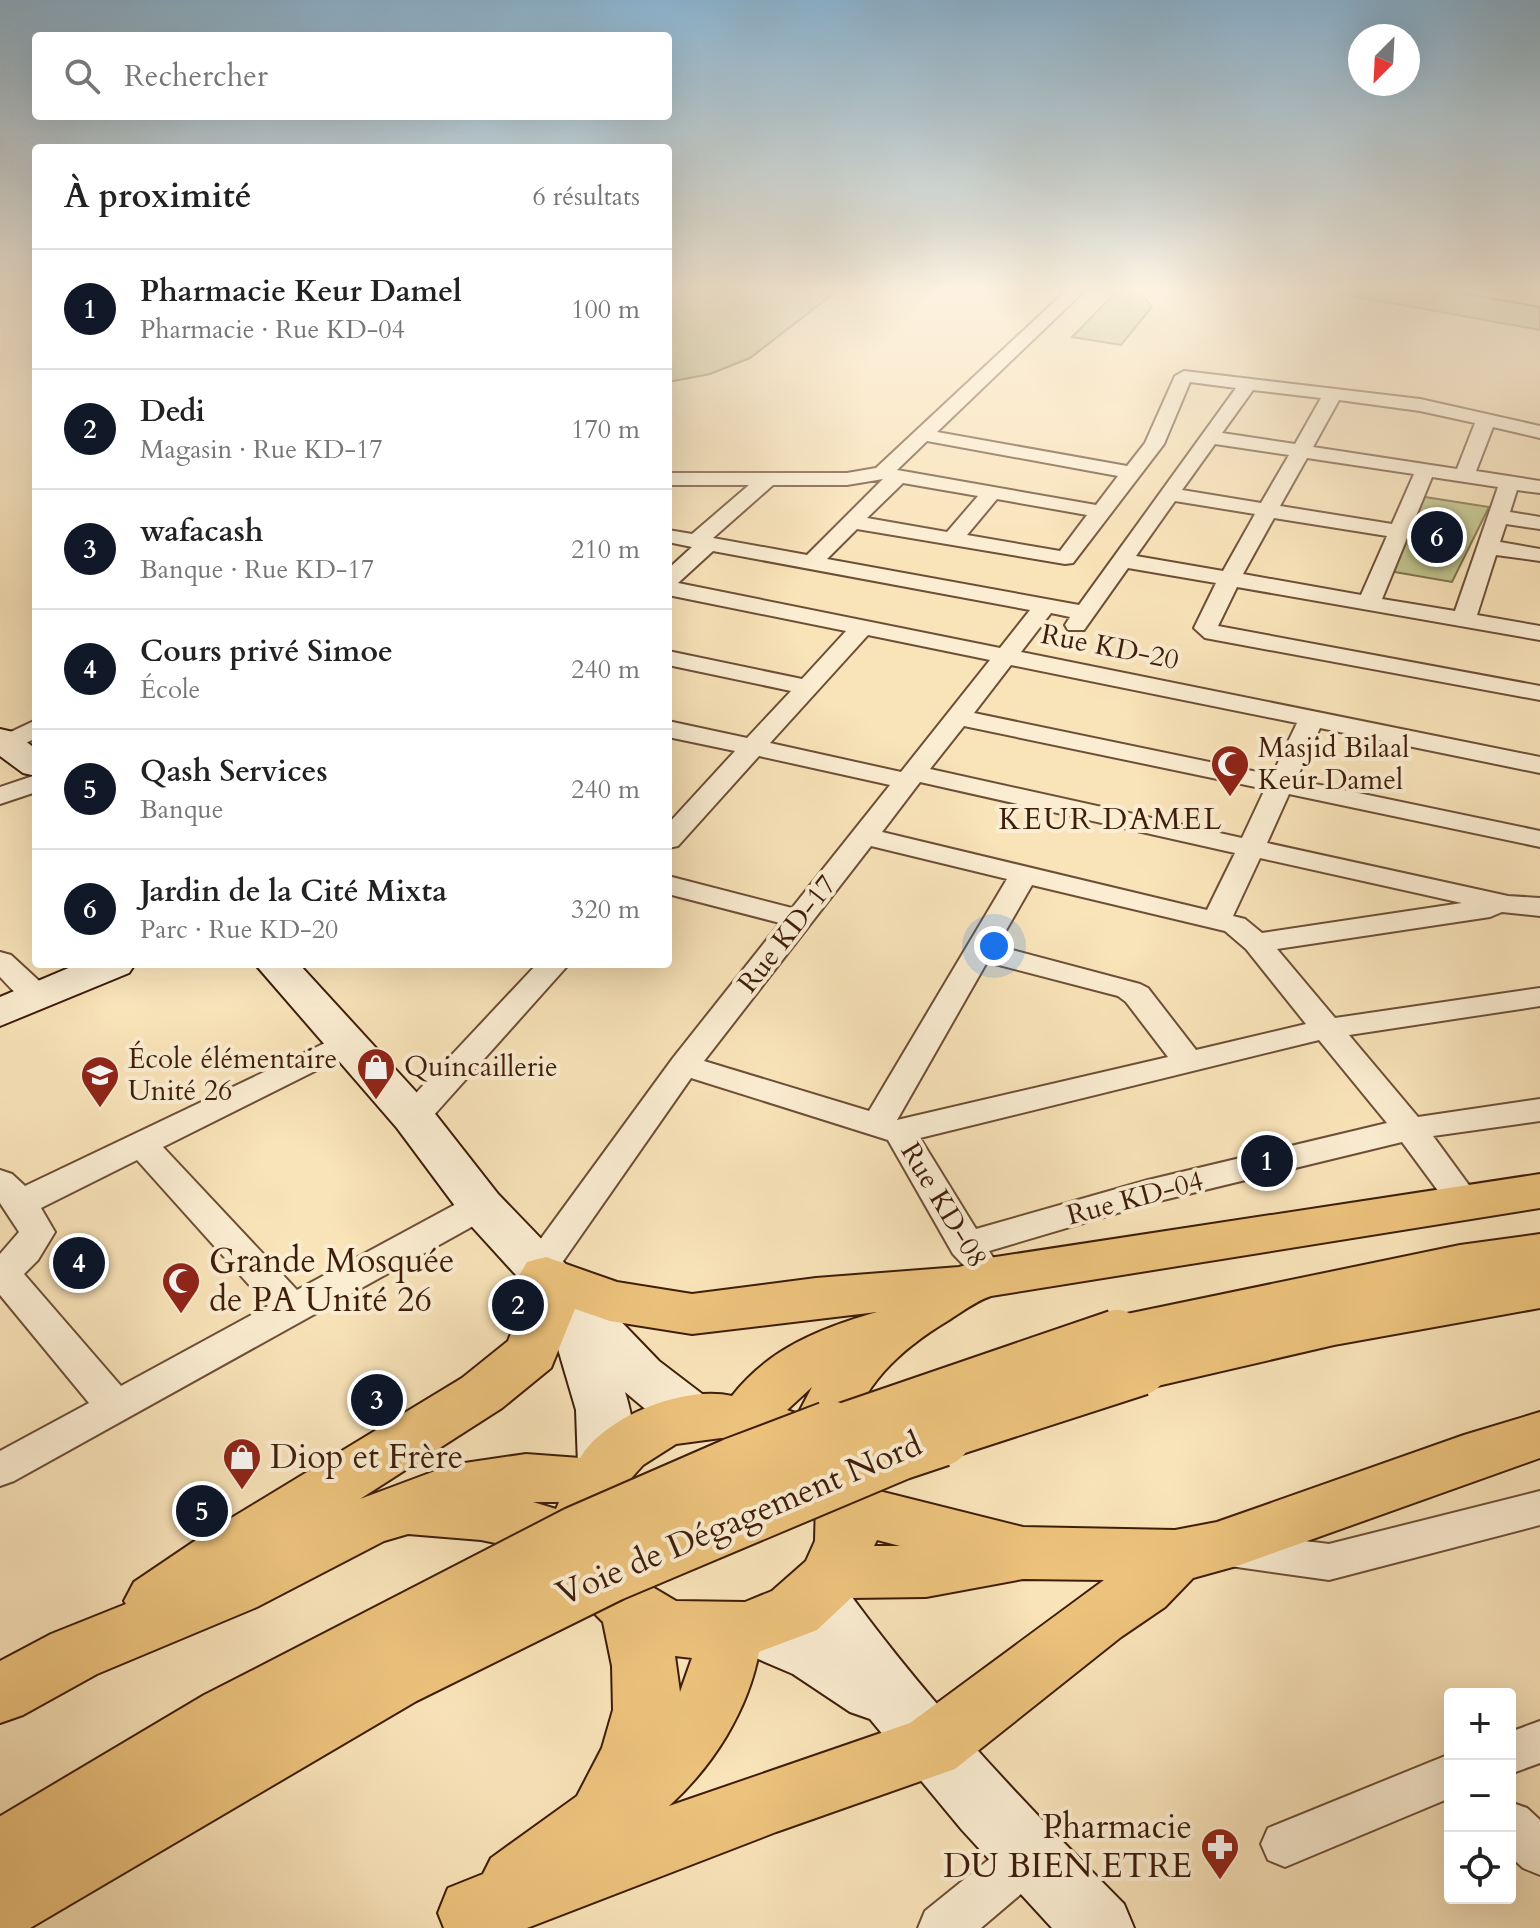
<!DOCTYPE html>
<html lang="fr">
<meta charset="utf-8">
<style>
:root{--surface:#fff;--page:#f6f6f6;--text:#222;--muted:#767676;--line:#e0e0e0;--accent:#111827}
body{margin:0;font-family:Cardo,serif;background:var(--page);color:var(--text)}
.controls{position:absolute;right:24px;bottom:24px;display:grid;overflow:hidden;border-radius:8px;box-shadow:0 8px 32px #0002}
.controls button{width:72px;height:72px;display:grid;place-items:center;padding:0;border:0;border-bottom:2px solid var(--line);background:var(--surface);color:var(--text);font:40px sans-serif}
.compass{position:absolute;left:1348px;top:24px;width:72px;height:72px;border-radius:50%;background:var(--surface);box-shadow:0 8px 32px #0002;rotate:204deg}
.you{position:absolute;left:994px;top:946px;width:28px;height:28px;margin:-20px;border:6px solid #fff;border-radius:50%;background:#1a73e8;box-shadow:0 0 0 12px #1a73e833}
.badge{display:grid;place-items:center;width:52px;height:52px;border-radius:50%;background:var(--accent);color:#fff;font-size:26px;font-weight:700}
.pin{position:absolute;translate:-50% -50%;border:4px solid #fff;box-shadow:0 2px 8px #0006}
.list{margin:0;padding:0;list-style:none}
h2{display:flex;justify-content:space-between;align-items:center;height:104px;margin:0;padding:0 32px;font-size:34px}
h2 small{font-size:26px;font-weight:400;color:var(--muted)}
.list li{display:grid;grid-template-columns:52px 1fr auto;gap:24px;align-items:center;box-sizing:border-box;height:120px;padding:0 32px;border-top:2px solid var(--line)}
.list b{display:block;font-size:30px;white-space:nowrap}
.list p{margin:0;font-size:26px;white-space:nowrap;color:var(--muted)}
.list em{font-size:26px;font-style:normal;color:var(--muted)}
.icon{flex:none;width:44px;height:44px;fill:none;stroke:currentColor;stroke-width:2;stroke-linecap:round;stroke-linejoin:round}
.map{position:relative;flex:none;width:1540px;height:1928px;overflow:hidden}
.search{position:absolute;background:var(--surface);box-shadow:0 8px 32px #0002;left:32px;top:32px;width:640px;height:88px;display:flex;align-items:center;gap:20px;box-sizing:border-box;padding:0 28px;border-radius:8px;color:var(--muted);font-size:30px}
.panel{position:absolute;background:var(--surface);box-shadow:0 8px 32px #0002;left:32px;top:144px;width:640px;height:824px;border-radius:8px}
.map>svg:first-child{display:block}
.green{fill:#c1c38c;stroke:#80704b;stroke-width:2}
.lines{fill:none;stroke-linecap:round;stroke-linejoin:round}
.stream{stroke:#797c72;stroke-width:5}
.street-casing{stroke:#6d4e36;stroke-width:4}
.secondary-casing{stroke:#3e1d0a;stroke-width:4}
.primary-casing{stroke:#3e1d0a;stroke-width:4}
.highway-casing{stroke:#3e1d0a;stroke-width:4}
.street{fill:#fbedd2;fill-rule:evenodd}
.secondary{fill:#fbedd2;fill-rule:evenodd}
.primary{fill:#ecc27c;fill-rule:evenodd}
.highway{fill:#ecc27c;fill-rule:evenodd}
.highway-bridge-far1-casing{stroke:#3e1d0a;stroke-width:56;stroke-linecap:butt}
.highway-bridge-casing{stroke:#3e1d0a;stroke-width:69;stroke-linecap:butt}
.highway-bridge-far1{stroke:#ecc27c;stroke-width:52}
.highway-bridge{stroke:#ecc27c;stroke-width:65}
.labels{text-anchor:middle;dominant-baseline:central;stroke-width:8;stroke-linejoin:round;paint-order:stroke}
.street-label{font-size:28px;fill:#3e1d0a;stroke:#fbedd2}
.poi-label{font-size:28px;fill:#3e1d0a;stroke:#fbedd2;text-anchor:start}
.neighbourhood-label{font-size:30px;letter-spacing:2px;fill:#3e1d0a;stroke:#fbedd2}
.near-poi-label{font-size:34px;fill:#3e1d0a;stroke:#fbedd2;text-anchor:start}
.near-street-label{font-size:34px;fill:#3e1d0a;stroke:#fbedd2}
</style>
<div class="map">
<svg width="1540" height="1928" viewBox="0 0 1540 1928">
<rect width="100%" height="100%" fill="#f9e3b9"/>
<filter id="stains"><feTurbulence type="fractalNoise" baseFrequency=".0025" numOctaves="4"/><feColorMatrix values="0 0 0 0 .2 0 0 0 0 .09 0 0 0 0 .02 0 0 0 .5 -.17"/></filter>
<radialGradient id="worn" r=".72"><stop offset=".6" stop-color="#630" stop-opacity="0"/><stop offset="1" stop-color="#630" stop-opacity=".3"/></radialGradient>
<g class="green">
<path d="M668,287H842L750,358L710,374L668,382Z"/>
<path d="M1121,287H1136L1152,307L1121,345L1072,337Z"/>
<path d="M1303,287H1432L1540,306V330Z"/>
<path d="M1425,497L1489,507L1452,582L1383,570Z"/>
</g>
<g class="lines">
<path class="stream" d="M1436,287L1475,294"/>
<g class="street-casing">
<g id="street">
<path d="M1070,287H1088L937,432L1127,466L1145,443L1175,376L1184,371L1420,399L1540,426V438L1493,427L1476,471L1540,481V493L1517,490L1510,512L1540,517V529L1506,524L1500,542L1540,549V561L1496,555L1477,615L1540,626V640L1237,587L1218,626L1540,686V700L1205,638L1194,628L1216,583L1128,568L1084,630H1068L1065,625L1070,617L1051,613L1021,652L1540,757V773L1320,728L1296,780L1540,831V847L1289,794L1267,843L1508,896L1540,898V916L1502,912L1490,917L1277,949L1335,1018L1540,988V1006L1349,1035L1418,1117L1540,1099V1121L1433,1136L1482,1203L1477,1211L1465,1215L1453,1211L1402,1142L1151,1203L989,1251L994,1259L989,1268C968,1274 966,1267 953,1254L888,1140L691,1078L552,1277L539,1281L526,1277L521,1268L526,1259L673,1058L780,923L668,894V876L792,908L890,785L759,756L678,846L668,848V824L735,751L668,737V721L747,738L791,691L668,665V651L802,679L846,631L668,595V569L692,547L668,542V530L692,534L749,485H668V473H847L876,468ZM1190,382L1236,388L1079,605L827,559L857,529L1065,564L1073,563L1164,444ZM1253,390L1321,398L1295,444L1222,433ZM1339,400L1420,411L1475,423L1457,469L1313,447ZM927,441L1118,476L1096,505L897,470ZM1215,444L1289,455L1261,503L1182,490ZM1307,458L1414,474L1392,524L1280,506ZM1432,477L1498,487L1455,611L1382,599ZM883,479L807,555L713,538L773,485H847ZM903,483L978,496L947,532L867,518ZM997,499L1087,515L1060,551L967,535ZM1175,501L1255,514L1223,571L1136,556ZM1274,518L1387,536L1361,595L1243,574ZM713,551L1030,610L1000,648L678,583ZM868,635L990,660L901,772L770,743ZM1011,665L1297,723L1272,775L974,713ZM964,726L1265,789L1242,838L930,769ZM920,782L1235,853L1207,910L882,832ZM871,846L1007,879L869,1111L704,1061ZM1260,858L1462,903L1262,933L1245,919L1233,916ZM1032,885L1225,931L1246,949L1306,1024L1196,1050L1148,988L1140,984L997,946ZM987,962L1118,996L1126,1002L1168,1057L897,1120ZM1319,1040L1387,1123L1148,1180L976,1229L920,1138Z"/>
<path d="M36,720V738L14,749L0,750V737Z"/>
<path d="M36,775V792L0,804V787Z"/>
<path d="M0,952L11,955L49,990L53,997L49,1004C26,1009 15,992 0,977Z"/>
<path d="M537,964H569L425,1125L413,1128L401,1125L396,1117L401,1109Z"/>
<path d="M346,1033L357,1036L362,1043L357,1050L163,1147L297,1290L469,1197L481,1194L493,1197L499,1206L493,1215L14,1481L0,1486V1451L89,1403L0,1295V1254L19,1232L0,1203V1170L12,1174L25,1186ZM137,1160L268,1306L121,1386L24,1274L38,1260L55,1232L41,1208Z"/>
<path d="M1540,1491V1525L1329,1580L1230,1566L1215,1561L1209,1549L1215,1537L1230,1532L1329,1544Z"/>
<path d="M1540,1721V1763L1510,1774V1732Z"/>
<path d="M1450,1754V1798L1285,1867L1268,1860L1261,1844L1268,1828Z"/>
<path d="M1510,1802L1527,1808L1540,1820V1875L1523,1868L1510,1856Z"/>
<path d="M1030,1833L1047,1840L1054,1856L1047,1872L981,1928H918L925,1911L1013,1840Z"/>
</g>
</g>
<g class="secondary-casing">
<g id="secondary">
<path d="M0,729L13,732L36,749V776L23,773L0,756Z"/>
<path d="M78,964H135L129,973L0,1026V997Z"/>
<path d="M255,964H299L429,1106L498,1194L659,1361L714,1403L722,1418L714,1433L694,1439L674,1433L625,1392C634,1420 639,1455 626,1481L606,1487L586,1481L578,1465L576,1410L546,1308L464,1218L397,1128Z"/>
<path d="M815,1568L836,1575C921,1695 1021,1800 1124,1904L1134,1928H1052L962,1830L870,1719L850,1712L793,1674L730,1647L721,1628L730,1609L752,1602L799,1619L785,1593L794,1575Z"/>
</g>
</g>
<g class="primary-casing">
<path id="primary" d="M1540,1174V1208L991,1296C976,1301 963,1311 949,1320C899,1350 860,1386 846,1444L871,1489L1023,1527L1175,1530L1217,1522L1464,1435L1540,1412V1458L1240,1565L1193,1578L1165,1607L1121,1637L955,1769L776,1832L527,1928H444L438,1913L448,1888L483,1874L491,1858L577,1796L602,1748L613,1710L612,1666L603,1622L579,1598L565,1569L525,1549L481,1540L408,1534L384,1541L257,1607L97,1674L23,1715L0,1723V1661L51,1634L126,1604L124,1601L134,1582L205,1534L462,1378L508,1341L528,1290L519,1276L527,1262L546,1257L617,1282L692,1294L816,1278L959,1267L989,1258ZM575,1309L610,1321L692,1334L877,1312C821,1328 768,1349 732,1396C685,1385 605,1416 580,1458L526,1454L451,1465L360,1499L502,1408L551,1368ZM812,1387L798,1414L787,1410ZM721,1438L767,1450L805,1478L816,1500L815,1541L806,1561L772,1591L745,1602L676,1601L649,1585L624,1561L616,1534L617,1511L626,1484L643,1465L676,1444ZM533,1502H559L556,1509ZM877,1540L900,1546H874ZM1023,1579L1104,1580L910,1723L669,1806C713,1766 748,1711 759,1652L817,1630L851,1598L926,1597ZM675,1656L692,1658L680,1692Z"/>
</g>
<g class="highway-casing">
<g id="highway">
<path d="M1461,287H1514L1540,292V306L1472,294L1464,292Z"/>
<path d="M1540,1234V1308L1334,1345L1140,1390L1120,1384L1112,1369L1119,1356L1097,1350L1089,1336L1097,1322L1117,1316L1460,1245Z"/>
</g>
</g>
<use href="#street" class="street"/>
<use href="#secondary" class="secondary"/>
<use href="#primary" class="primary"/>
<use href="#highway" class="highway"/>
<g class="highway-bridge-far1-casing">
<g id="highway-bridge-far1">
<path d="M825,1436L1117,1336"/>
<path d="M933,1436L1140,1369"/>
</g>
</g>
<g class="highway-bridge-casing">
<g id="highway-bridge">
<path d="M0,1854L219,1724L580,1538L736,1470L831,1434"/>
<path d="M0,1908L400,1673L610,1569L897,1448L939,1434"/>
</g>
</g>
<use href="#highway-bridge-far1" class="highway-bridge-far1"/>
<use href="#highway-bridge" class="highway-bridge"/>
</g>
<linearGradient id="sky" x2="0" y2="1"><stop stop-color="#8bb7d5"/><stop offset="0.52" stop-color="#fcf2e0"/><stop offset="1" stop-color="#fcf2e0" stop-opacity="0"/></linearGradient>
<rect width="1540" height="557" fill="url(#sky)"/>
<defs>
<g id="mosque-pin" transform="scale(2)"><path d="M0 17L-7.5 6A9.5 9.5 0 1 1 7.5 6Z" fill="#8f2418" stroke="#fbedd2"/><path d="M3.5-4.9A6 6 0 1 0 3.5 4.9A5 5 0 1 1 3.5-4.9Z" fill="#fff"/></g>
<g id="shop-pin" transform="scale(2)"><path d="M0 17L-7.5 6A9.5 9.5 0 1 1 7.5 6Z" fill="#8f2418" stroke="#fbedd2"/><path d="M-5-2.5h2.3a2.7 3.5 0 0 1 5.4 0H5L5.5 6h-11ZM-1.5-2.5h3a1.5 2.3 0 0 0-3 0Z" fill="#fff"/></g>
<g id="school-pin" transform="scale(2)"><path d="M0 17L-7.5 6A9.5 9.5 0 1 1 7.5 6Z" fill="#8f2418" stroke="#fbedd2"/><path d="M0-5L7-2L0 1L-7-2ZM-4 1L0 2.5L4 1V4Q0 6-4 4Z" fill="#fff"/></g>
<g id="pharmacy-pin" transform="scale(2)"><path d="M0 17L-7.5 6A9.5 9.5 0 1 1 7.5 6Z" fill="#8f2418" stroke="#fbedd2"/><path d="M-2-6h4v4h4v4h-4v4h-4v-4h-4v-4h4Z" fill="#fff"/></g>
</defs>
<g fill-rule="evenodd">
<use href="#mosque-pin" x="1230" y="764"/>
<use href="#shop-pin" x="376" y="1067"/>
<use href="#school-pin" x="100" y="1075"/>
<use href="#mosque-pin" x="181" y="1281"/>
<use href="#shop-pin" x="242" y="1457"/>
<use href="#pharmacy-pin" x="1220" y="1847"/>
</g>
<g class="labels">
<g class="street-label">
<text transform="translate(1110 647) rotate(11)">Rue KD-20</text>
<text transform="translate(787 934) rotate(-52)">Rue KD-17</text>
<text transform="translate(1135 1198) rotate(-15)">Rue KD-04</text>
<text transform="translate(944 1205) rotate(59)">Rue KD-08</text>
</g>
<g class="poi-label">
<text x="1258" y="748">Masjid Bilaal<tspan x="1258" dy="32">Keur Damel</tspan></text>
<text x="128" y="1059">École élémentaire<tspan x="128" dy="32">Unité 26</tspan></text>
<text x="404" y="1067">Quincaillerie</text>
</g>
<g class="neighbourhood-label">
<text x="1111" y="819">KEUR DAMEL</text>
</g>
<g class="near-poi-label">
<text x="209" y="1261">Grande Mosquée<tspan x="209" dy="39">de PA Unité 26</tspan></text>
<text x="270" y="1457">Diop et Frère</text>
<text x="1192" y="1827" text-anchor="end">Pharmacie<tspan x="1192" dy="39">DU BIEN ETRE</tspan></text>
</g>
<g class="near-street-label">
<text transform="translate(739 1519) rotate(-23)">Voie de Dégagement Nord</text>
</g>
</g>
<rect width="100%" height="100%" filter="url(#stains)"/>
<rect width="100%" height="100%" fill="url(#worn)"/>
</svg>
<div class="controls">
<button>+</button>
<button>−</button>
<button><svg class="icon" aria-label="locate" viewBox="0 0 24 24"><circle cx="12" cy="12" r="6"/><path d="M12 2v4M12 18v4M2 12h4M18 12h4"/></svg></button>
</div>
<svg class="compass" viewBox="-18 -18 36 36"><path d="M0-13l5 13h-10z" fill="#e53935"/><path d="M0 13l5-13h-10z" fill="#767676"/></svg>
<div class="you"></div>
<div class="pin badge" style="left:1267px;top:1161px">1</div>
<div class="pin badge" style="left:518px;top:1305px">2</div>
<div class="pin badge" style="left:377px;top:1400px">3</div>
<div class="pin badge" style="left:79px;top:1263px">4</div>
<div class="pin badge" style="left:202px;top:1511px">5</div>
<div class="pin badge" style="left:1437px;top:537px">6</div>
<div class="search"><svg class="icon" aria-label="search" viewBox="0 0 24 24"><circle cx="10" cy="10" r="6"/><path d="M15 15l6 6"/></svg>Rechercher</div>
<section class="panel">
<h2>À proximité<small>6 résultats</small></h2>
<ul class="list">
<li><span class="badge">1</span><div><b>Pharmacie Keur Damel</b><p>Pharmacie · Rue KD-04</p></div><em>100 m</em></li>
<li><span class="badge">2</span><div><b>Dedi</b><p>Magasin · Rue KD-17</p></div><em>170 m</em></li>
<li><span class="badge">3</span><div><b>wafacash</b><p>Banque · Rue KD-17</p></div><em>210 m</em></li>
<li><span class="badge">4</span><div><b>Cours privé Simoe</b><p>École</p></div><em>240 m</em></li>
<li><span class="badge">5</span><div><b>Qash Services</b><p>Banque</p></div><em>240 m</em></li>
<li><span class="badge">6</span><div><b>Jardin de la Cité Mixta</b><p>Parc · Rue KD-20</p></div><em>320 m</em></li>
</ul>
</section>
</div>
